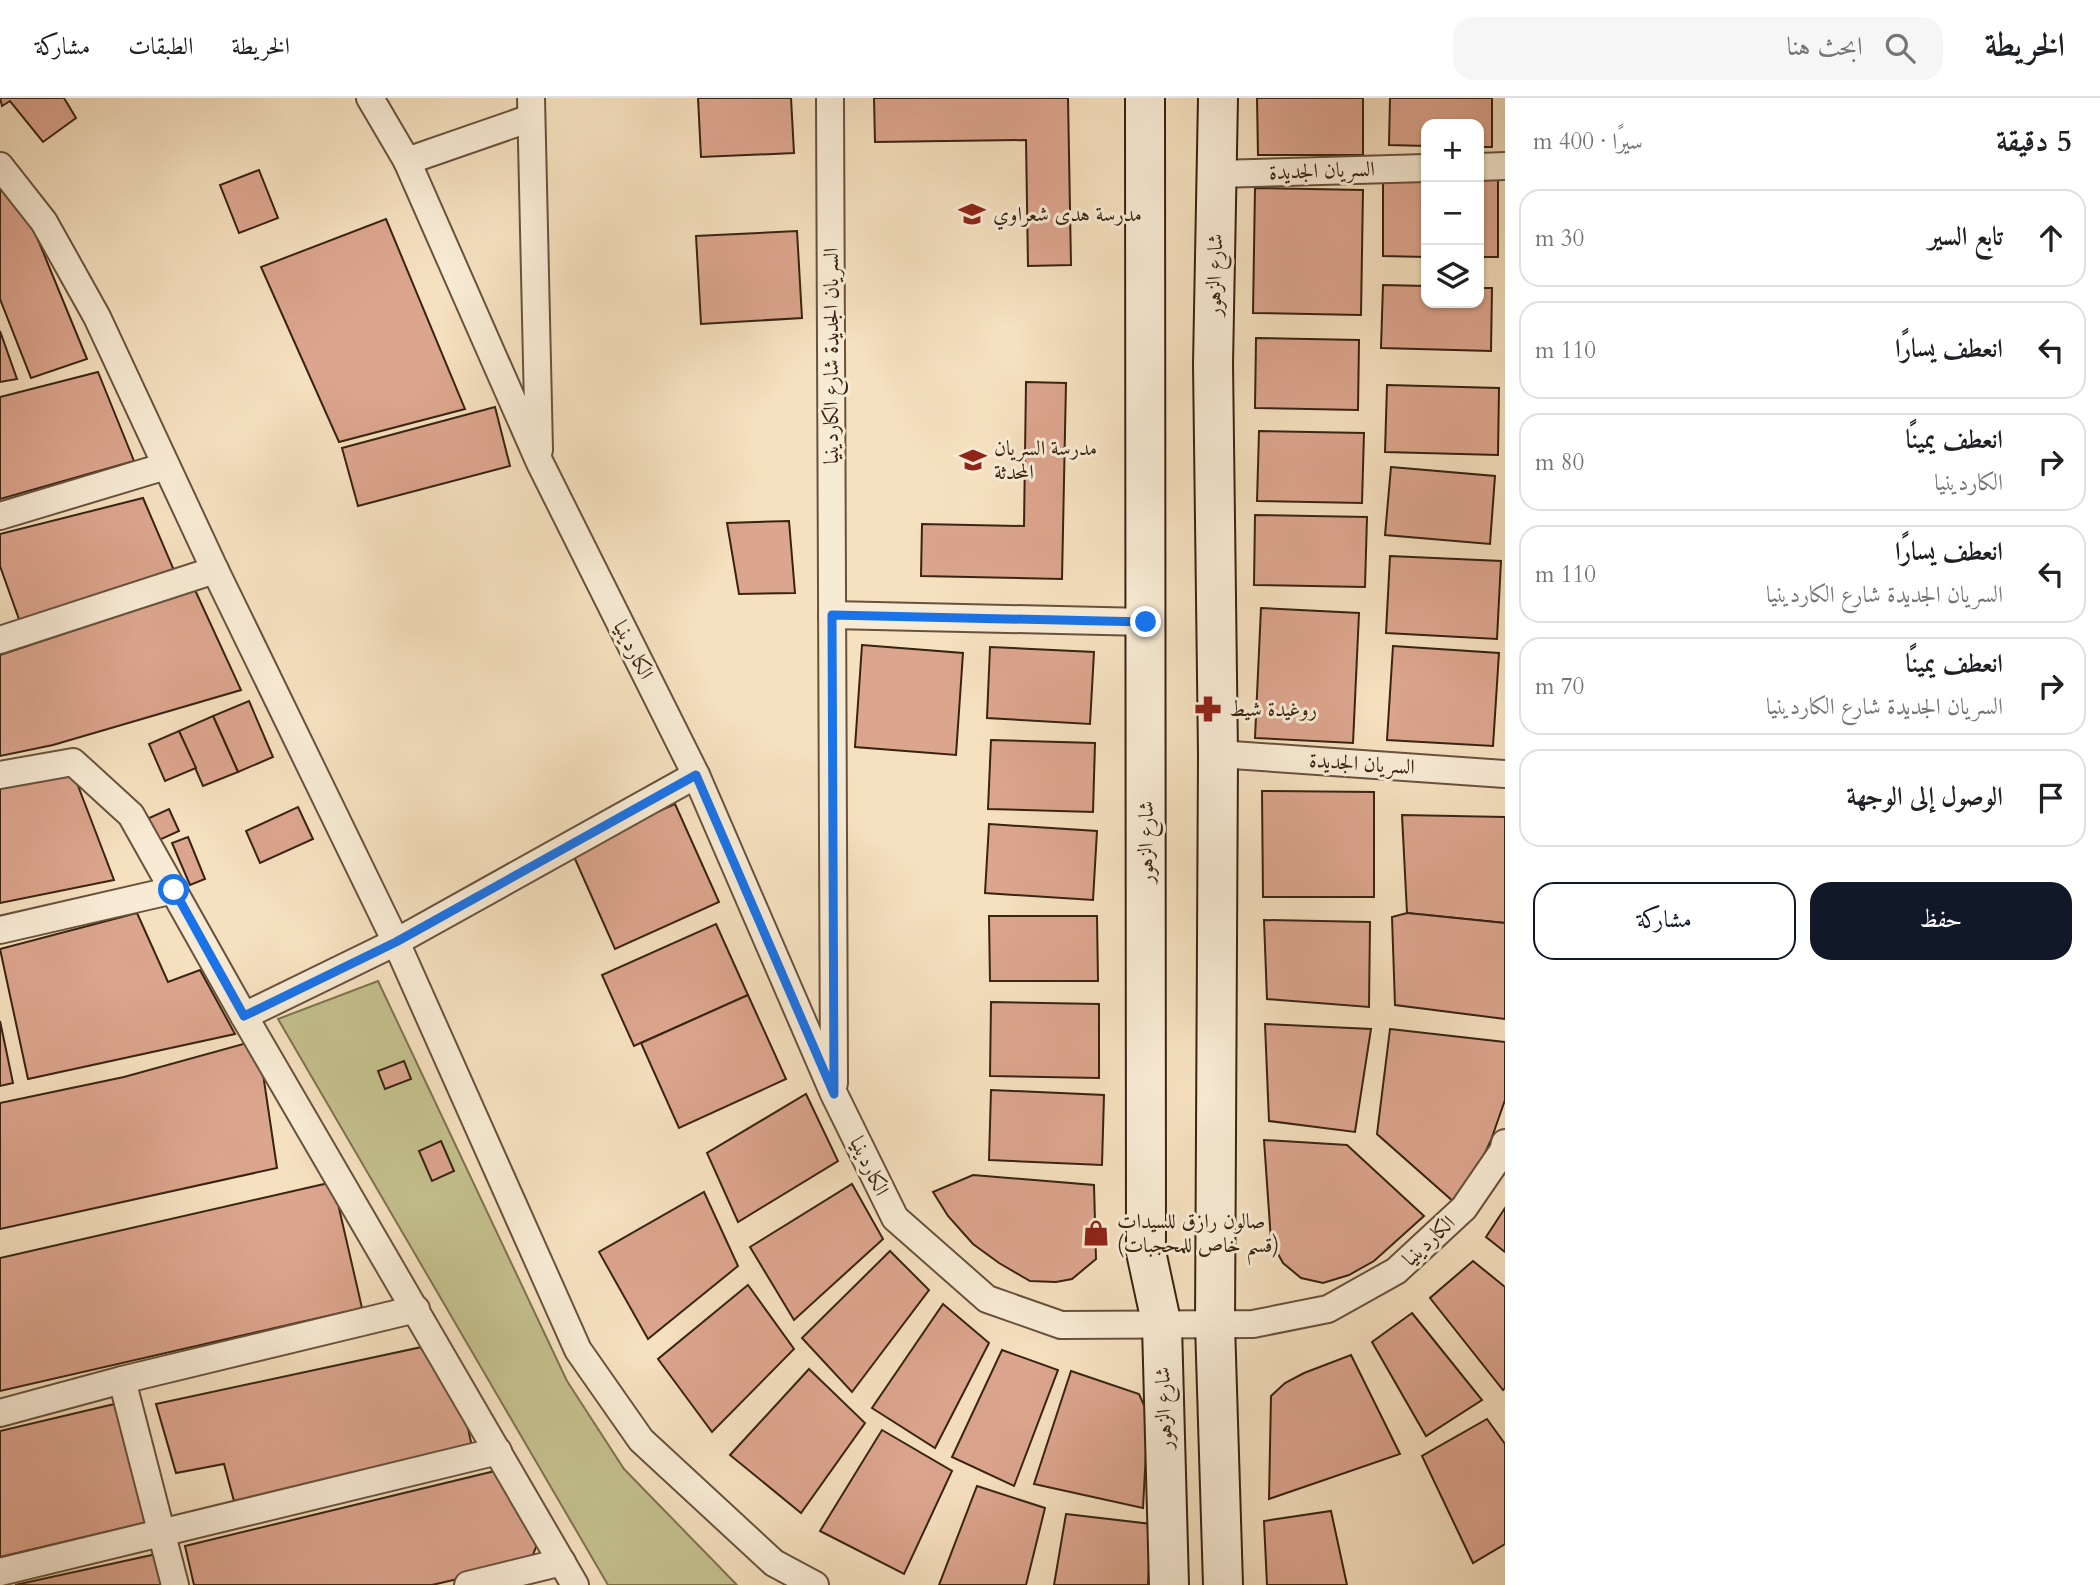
<!DOCTYPE html>
<html lang="ar">
<meta charset="utf-8">
<style>
:root{--surface:#fff;--page:#f6f6f6;--text:#202124;--muted:#757577;--line:#e0e0e0;--accent:#111827}
body{margin:0;font-family:Cardo,Amiri,serif;background:var(--page);color:var(--text);direction:rtl}
.controls{position:absolute;right:21px;top:21px;display:grid;overflow:hidden;border-radius:14px;box-shadow:0 2px 5px #0004}
.controls button{width:63px;height:63px;display:grid;place-items:center;padding:0;border:0;border-bottom:2px solid var(--line);background:var(--surface);color:var(--text);font:35px sans-serif}
.stop{position:absolute;width:21px;height:21px;margin:-16px;border:5px solid #1a73e8;border-radius:50%;background:#fff}
.stop.end{background:#1a73e8;border-color:#fff;box-shadow:0 2px 7px #0008}
.list{margin:0;padding:0;list-style:none}
h2{display:flex;justify-content:space-between;align-items:center;height:91px;margin:0;padding:0 28px;font-size:30px}
h2 small{font-size:23px;font-weight:400;color:var(--muted)}
.list li{display:grid;grid-template-columns:46px 1fr auto;gap:21px;align-items:center;box-sizing:border-box;height:98px;margin:0 14px 14px;padding:0 14px;border:2px solid var(--line);border-radius:21px}
.list b{display:block;font-size:26px;white-space:nowrap}
.list p{margin:0;font-size:23px;white-space:nowrap;color:var(--muted)}
.list em{font-size:23px;font-style:normal;color:var(--muted)}
.actions{display:flex;gap:14px;padding:21px 28px}
.actions a{flex:1;padding:16px 0;border:2px solid var(--accent);border-radius:21px;text-align:center;font-size:24px;color:var(--accent)}
.actions .main{background:var(--accent);color:#fff}
.icon{flex:none;width:38px;height:38px;fill:none;stroke:currentColor;stroke-width:2;stroke-linecap:round;stroke-linejoin:round}
.map{position:relative;flex:none;width:1505px;height:1487px;overflow:hidden;direction:ltr}
header{display:flex;align-items:center;gap:42px;box-sizing:border-box;height:98px;padding:0 35px;background:var(--surface);border-bottom:2px solid var(--line)}
header strong{font-size:33px}
nav{display:flex;gap:38px;margin-inline-start:auto;font-size:24px}
.search{width:490px;height:63px;background:var(--page);display:flex;align-items:center;gap:18px;box-sizing:border-box;padding:0 24px;border-radius:21px;color:var(--muted);font-size:26px}
main{display:flex}
aside{flex:1;background:var(--surface)}
.map>svg:first-child{display:block}
.green{fill:#c3c08d;stroke:#7e724f;stroke-width:2}
.building{fill:#dca58e;stroke:#392311;stroke-width:2}
.lines{fill:none;stroke-linecap:round;stroke-linejoin:round}
.street-casing{stroke:#68523c;stroke-width:30}
.secondary-casing{stroke:#392311;stroke-width:42}
.street{stroke:#f8ebd5;stroke-width:26}
.secondary{stroke:#f8ebd5;stroke-width:38}
.route{stroke:#1a73e8;stroke-width:9}
.labels{text-anchor:middle;dominant-baseline:central;stroke-width:6;stroke-linejoin:round;paint-order:stroke}
.street-label{font-size:21px;fill:#392311;stroke:#f8ebd5}
.poi-label{font-size:21px;fill:#392311;stroke:#f8ebd5;text-anchor:start}
</style>
<header>
<strong>الخريطة</strong>
<div class="search"><svg class="icon" aria-label="search" viewBox="0 0 24 24"><circle cx="10" cy="10" r="6"/><path d="M15 15l6 6"/></svg>ابحث هنا</div>
<nav><a>الخريطة</a><a>الطبقات</a><a>مشاركة</a></nav>
</header>
<main>
<aside>
<h2>5 دقيقة<small>سيرًا · 400 m</small></h2>
<ul class="list">
<li><svg class="icon" aria-label="ahead" viewBox="0 0 24 24"><path d="M12 20V5M6 11l6-6 6 6"/></svg><div><b>تابع السير</b></div><em>30 m</em></li>
<li><svg class="icon" aria-label="left" viewBox="0 0 24 24"><path d="M17 20v-9H6M10 6l-5 5 5 5"/></svg><div><b>انعطف يسارًا</b></div><em>110 m</em></li>
<li><svg class="icon" aria-label="right" viewBox="0 0 24 24"><path d="M7 20v-9h11M14 6l5 5-5 5"/></svg><div><b>انعطف يمينًا</b><p>الكاردينيا</p></div><em>80 m</em></li>
<li><svg class="icon" aria-label="left" viewBox="0 0 24 24"><path d="M17 20v-9H6M10 6l-5 5 5 5"/></svg><div><b>انعطف يسارًا</b><p>السريان الجديدة شارع الكاردينيا</p></div><em>110 m</em></li>
<li><svg class="icon" aria-label="right" viewBox="0 0 24 24"><path d="M7 20v-9h11M14 6l5 5-5 5"/></svg><div><b>انعطف يمينًا</b><p>السريان الجديدة شارع الكاردينيا</p></div><em>70 m</em></li>
<li><svg class="icon" aria-label="arrive" viewBox="0 0 24 24"><path d="M6 21V4h12l-3 4 3 4H6"/></svg><div><b>الوصول إلى الوجهة</b></div></li>
</ul>
<div class="actions"><a class="main">حفظ</a><a>مشاركة</a></div>
</aside>
<div class="map">
<svg width="1505" height="1487" viewBox="0 0 1505 1487">
<rect width="100%" height="100%" fill="#f5e0bf"/>
<filter id="stains"><feTurbulence type="fractalNoise" baseFrequency=".00286" numOctaves="4"/><feColorMatrix values="0 0 0 0 .2 0 0 0 0 .09 0 0 0 0 .02 0 0 0 .5 -.17"/></filter>
<radialGradient id="worn" r=".72"><stop offset=".6" stop-color="#630" stop-opacity="0"/><stop offset="1" stop-color="#630" stop-opacity=".3"/></radialGradient>
<path class="green" d="M378,883L567,1283L624,1371L737,1487H608L278,921Z"/>
<g class="building">
<path d="M0,0H64L76,20L43,44L10,3L2,8Z"/>
<path d="M698,0H791L794,55L701,59Z"/>
<path d="M874,0H1068L1071,167L1028,168L1026,42L875,44Z"/>
<path d="M1257,0H1363V57H1258Z"/>
<path d="M1390,0H1492V49H1479V26H1426V48L1389,47Z"/>
<path d="M259,72L278,120L239,135L220,87Z"/>
<path d="M1383,80H1426V159L1383,158Z"/>
<path d="M1479,80L1498,81V159H1479Z"/>
<path d="M0,85L34,132L87,261L31,280L0,201Z"/>
<path d="M1255,90L1363,92L1361,217L1253,215Z"/>
<path d="M386,121L465,311L339,344L261,169Z"/>
<path d="M797,133L802,220L701,226L696,138Z"/>
<path d="M1383,187L1426,188V205H1479V190H1492L1491,253L1381,250Z"/>
<path d="M0,233L17,281L0,284Z"/>
<path d="M1256,240L1359,242L1358,312L1255,310Z"/>
<path d="M98,274L134,363L0,401V299Z"/>
<path d="M1026,284L1066,285L1062,481L921,478L922,426L1024,428Z"/>
<path d="M1387,287L1499,290L1498,357L1385,354Z"/>
<path d="M495,309L510,368L358,408L342,350Z"/>
<path d="M1259,333L1364,335L1362,405L1257,403Z"/>
<path d="M1391,369L1495,378L1490,446L1385,437Z"/>
<path d="M143,400L176,477L20,524L0,468V436Z"/>
<path d="M1255,417L1367,419L1365,489L1254,487Z"/>
<path d="M789,423L795,495L739,496L727,425Z"/>
<path d="M1390,458L1501,463L1497,541L1386,535Z"/>
<path d="M195,492L241,592L53,647L0,658V557Z"/>
<path d="M1261,510L1359,515L1353,645L1255,640Z"/>
<path d="M862,547L963,555L956,657L855,649Z"/>
<path d="M1393,548L1499,555L1493,648L1387,642Z"/>
<path d="M990,549L1094,554L1090,626L987,620Z"/>
<path d="M249,603L273,659L238,674L213,618Z"/>
<path d="M213,618L238,674L203,688L179,633Z"/>
<path d="M179,633L196,670L165,683L149,646Z"/>
<path d="M991,642L1095,645L1093,714L988,711Z"/>
<path d="M72,672L114,782L0,805V686Z"/>
<path d="M1262,693L1374,694V799H1263Z"/>
<path d="M675,706L719,804L615,851L571,752Z"/>
<path d="M298,709L313,741L260,765L246,733Z"/>
<path d="M169,711L179,733L157,743L147,721Z"/>
<path d="M1402,717L1505,719V825L1407,815Z"/>
<path d="M989,726L1097,733L1093,802L985,795Z"/>
<path d="M188,739L205,781L190,787L172,745Z"/>
<path d="M137,815L168,884L200,872L235,936L28,981L0,851Z"/>
<path d="M1407,815L1505,825V921L1395,907L1392,819Z"/>
<path d="M989,818H1097L1098,883H990Z"/>
<path d="M1264,822L1370,824L1369,909L1267,901Z"/>
<path d="M716,826L748,897L634,948L602,877Z"/>
<path d="M748,897L786,981L679,1030L641,945Z"/>
<path d="M991,904L1099,906V980L990,978Z"/>
<path d="M0,923L13,985L0,988Z"/>
<path d="M1265,926L1371,931L1355,1034L1269,1023Z"/>
<path d="M1390,931L1505,944V1002L1491,1042L1474,1079L1455,1105L1377,1036Z"/>
<path d="M258,942L277,1070L0,1131V1005L124,979Z"/>
<path d="M404,963L411,981L385,991L378,973Z"/>
<path d="M991,992L1104,997L1102,1067L989,1062Z"/>
<path d="M806,996L838,1063L738,1124L707,1055Z"/>
<path d="M1264,1042L1347,1047L1424,1118L1374,1163L1349,1177L1323,1185L1301,1180L1283,1165L1271,1143Z"/>
<path d="M441,1043L454,1073L432,1083L419,1053Z"/>
<path d="M973,1077L1094,1087L1096,1161L1072,1181L1056,1184L1030,1183L999,1165L973,1146L948,1118L933,1094Z"/>
<path d="M333,1084L362,1210L0,1293V1160Z"/>
<path d="M852,1086L883,1141L794,1222L750,1149Z"/>
<path d="M704,1094L738,1168L648,1241L599,1154Z"/>
<path d="M1505,1110V1154L1486,1139Z"/>
<path d="M890,1153L929,1192L852,1294L802,1240Z"/>
<path d="M1473,1163L1505,1189V1290L1503,1292L1430,1200Z"/>
<path d="M748,1187L794,1251L712,1334L658,1261Z"/>
<path d="M943,1206L989,1245L935,1350L872,1310Z"/>
<path d="M1412,1215L1482,1302L1426,1338L1372,1244Z"/>
<path d="M422,1249L467,1326L473,1353L234,1403L224,1366L176,1375L156,1306Z"/>
<path d="M1002,1252L1058,1272L1014,1388L952,1359Z"/>
<path d="M1351,1257L1400,1356L1269,1401L1271,1298L1285,1285L1304,1275Z"/>
<path d="M809,1271L865,1325L801,1415L730,1357Z"/>
<path d="M1071,1273L1139,1296L1148,1316L1143,1410L1034,1386Z"/>
<path d="M127,1303L156,1422L0,1459V1333Z"/>
<path d="M1487,1321L1505,1346V1446L1473,1465L1422,1358Z"/>
<path d="M882,1332L952,1373L904,1476L820,1433Z"/>
<path d="M495,1373L540,1439L530,1464L432,1487H194L185,1448Z"/>
<path d="M977,1388L1045,1410L1026,1487H939Z"/>
<path d="M1331,1413L1347,1487H1267L1264,1423Z"/>
<path d="M1066,1416L1151,1426L1148,1487H1054Z"/>
<path d="M161,1455L168,1487H15Z"/>
</g>
<g class="lines">
<g class="street-casing">
<g id="street">
<path d="M370,0L407,63L540,365L696,677L834,996L895,1120L987,1201L1061,1227L1253,1226L1328,1211L1396,1173L1464,1110L1503,1053L1505,1045"/>
<path d="M531,0L539,352"/>
<path d="M830,0L834,985"/>
<path d="M407,63L531,20"/>
<path d="M0,68L44,124L97,219L215,472L396,844L578,1252L641,1342L774,1465L815,1487"/>
<path d="M1479,69L1505,68"/>
<path d="M1217,76L1426,70"/>
<path d="M0,418L166,368"/>
<path d="M832,517L1146,524"/>
<path d="M0,542L215,472"/>
<path d="M1218,656L1505,676"/>
<path d="M0,677L73,664L131,717L244,918L575,1487"/>
<path d="M0,832L174,792"/>
<path d="M244,918L396,844L696,677"/>
<path d="M122,1282L175,1487"/>
<path d="M0,1315L122,1282L416,1211"/>
<path d="M0,1474L498,1353"/>
<path d="M468,1487L562,1464"/>
</g>
</g>
<g class="secondary-casing">
<g id="secondary">
<path d="M1145,0L1146,1154L1162,1228L1169,1487"/>
<path d="M1218,0L1213,266L1218,656L1215,1226L1223,1487"/>
</g>
</g>
<use href="#street" class="street"/>
<use href="#secondary" class="secondary"/>
</g>
<g class="lines">
<path class="route" d="M174,792L244,918L396,844L696,677L834,996L832,517L1146,524"/>
</g>
<defs>
<g id="school-bare" transform="scale(2.1)"><path d="M0-5L7-2L0 1L-7-2ZM-4 1L0 2.5L4 1V4Q0 6-4 4Z" fill="#8f2418" stroke="#f8ebd5" stroke-width="2.5" paint-order="stroke"/></g>
<g id="pharmacy-bare" transform="scale(2.1)"><path d="M-2-6h4v4h4v4h-4v4h-4v-4h-4v-4h4Z" fill="#8f2418" stroke="#f8ebd5" stroke-width="2.5" paint-order="stroke"/></g>
<g id="shop-bare" transform="scale(2.1)"><path d="M-5-2.5h2.3a2.7 3.5 0 0 1 5.4 0H5L5.5 6h-11ZM-1.5-2.5h3a1.5 2.3 0 0 0-3 0Z" fill="#8f2418" stroke="#f8ebd5" stroke-width="2.5" paint-order="stroke"/></g>
</defs>
<g fill-rule="evenodd">
<use href="#school-bare" x="972" y="116"/>
<use href="#school-bare" x="973" y="362"/>
<use href="#pharmacy-bare" x="1208" y="611"/>
<use href="#shop-bare" x="1096" y="1135"/>
</g>
<g class="labels">
<g class="street-label">
<text transform="translate(1322 73) rotate(-2)">السريان الجديدة</text>
<text transform="translate(1215 177) rotate(-89)">شارع الزهور</text>
<text transform="translate(831 258) rotate(-90)">السريان الجديدة شارع الكاردينيا</text>
<text transform="translate(633 552) rotate(63)">الكاردينيا</text>
<text transform="translate(1362 666) rotate(4)">السريان الجديدة</text>
<text transform="translate(1146 744) rotate(-90)">شارع الزهور</text>
<text transform="translate(869 1068) rotate(64)">الكاردينيا</text>
<text transform="translate(1429 1143) rotate(-43)">الكاردينيا</text>
<text transform="translate(1164 1310) rotate(-92)">شارع الزهور</text>
</g>
<g class="poi-label">
<text x="993" y="116">مدرسة هدى شعراوي</text>
<text x="994" y="350">مدرسة السريان<tspan x="994" dy="24">المحدثة</tspan></text>
<text x="1229" y="611">روغيدة شيط</text>
<text x="1117" y="1123">صالون رازق للسيدات<tspan x="1117" dy="24">(قسم خاص للمحجبات)</tspan></text>
</g>
</g>
<rect width="100%" height="100%" filter="url(#stains)"/>
<rect width="100%" height="100%" fill="url(#worn)"/>
</svg>
<div class="controls">
<button>+</button>
<button>−</button>
<button><svg class="icon" aria-label="layers" viewBox="0 0 24 24"><path d="M12 4l9 5-9 5-9-5zM3 14l9 5 9-5"/></svg></button>
</div>
<div class="stop" style="left:174px;top:792px"></div>
<div class="stop end" style="left:1146px;top:524px"></div>
</div>
</main>
